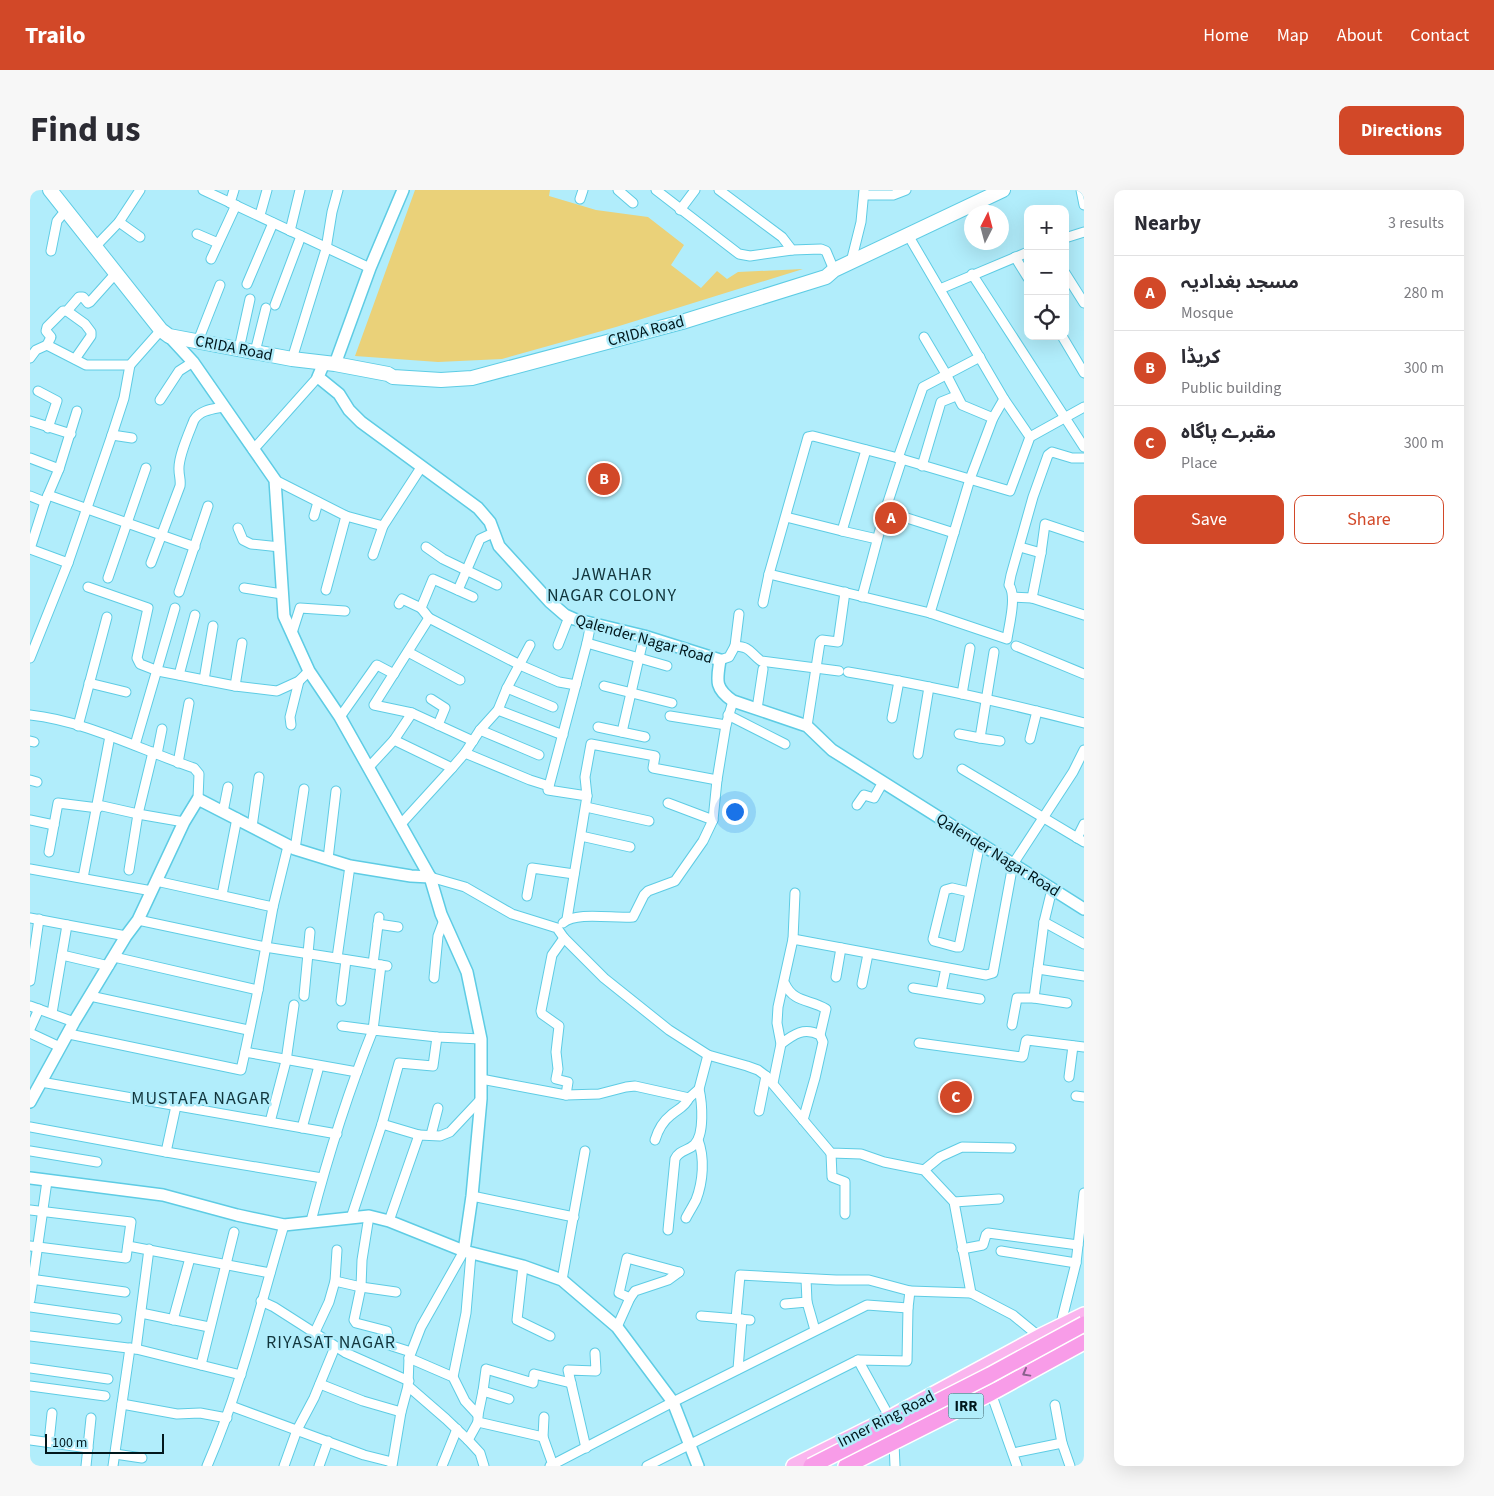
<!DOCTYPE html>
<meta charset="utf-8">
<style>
:root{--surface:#fff;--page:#f7f7f7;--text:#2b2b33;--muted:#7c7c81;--line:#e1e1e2;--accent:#d24828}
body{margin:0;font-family:"Source Sans 3","Noto Sans Arabic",sans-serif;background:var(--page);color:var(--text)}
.controls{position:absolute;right:15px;top:15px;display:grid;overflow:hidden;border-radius:10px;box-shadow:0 5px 20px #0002}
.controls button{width:45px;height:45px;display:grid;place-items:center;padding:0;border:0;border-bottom:1px solid var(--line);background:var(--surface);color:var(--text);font:25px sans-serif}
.compass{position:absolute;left:934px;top:15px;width:45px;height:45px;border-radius:50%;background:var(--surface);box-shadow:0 5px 20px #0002;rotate:6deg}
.scale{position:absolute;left:15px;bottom:12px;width:119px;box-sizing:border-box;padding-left:5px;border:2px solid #01171c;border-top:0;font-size:14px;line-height:18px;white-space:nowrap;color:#01171c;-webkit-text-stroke:4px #b1edfb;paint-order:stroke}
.you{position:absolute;left:704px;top:621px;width:18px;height:18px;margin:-12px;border:4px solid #fff;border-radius:50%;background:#1a73e8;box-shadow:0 0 0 8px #1a73e833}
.badge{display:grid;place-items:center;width:32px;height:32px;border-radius:50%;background:var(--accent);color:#fff;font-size:16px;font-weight:700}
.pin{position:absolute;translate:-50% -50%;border:2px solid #fff;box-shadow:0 1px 5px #0006}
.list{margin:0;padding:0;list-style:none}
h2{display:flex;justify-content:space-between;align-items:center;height:65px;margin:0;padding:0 20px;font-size:21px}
h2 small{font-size:16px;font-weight:400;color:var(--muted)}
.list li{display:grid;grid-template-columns:32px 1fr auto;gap:15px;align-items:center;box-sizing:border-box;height:75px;padding:0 20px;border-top:1px solid var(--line)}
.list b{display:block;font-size:19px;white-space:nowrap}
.list p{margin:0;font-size:16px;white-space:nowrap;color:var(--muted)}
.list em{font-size:16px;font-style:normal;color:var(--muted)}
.actions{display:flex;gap:10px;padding:15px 20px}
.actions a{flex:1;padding:11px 0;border:1px solid var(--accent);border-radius:10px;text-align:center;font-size:18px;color:var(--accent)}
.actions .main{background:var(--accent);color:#fff}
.icon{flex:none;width:28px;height:28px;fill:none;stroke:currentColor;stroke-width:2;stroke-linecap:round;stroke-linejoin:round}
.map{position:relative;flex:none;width:1054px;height:1276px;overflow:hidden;border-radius:10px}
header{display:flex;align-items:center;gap:30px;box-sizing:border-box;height:70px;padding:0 25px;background:var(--accent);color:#fff}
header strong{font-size:24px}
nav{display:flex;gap:28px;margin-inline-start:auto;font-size:18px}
.intro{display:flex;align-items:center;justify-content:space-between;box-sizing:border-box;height:120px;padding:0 30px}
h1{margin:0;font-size:35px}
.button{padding:12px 22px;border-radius:10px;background:var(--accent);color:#fff;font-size:18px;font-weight:700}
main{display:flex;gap:30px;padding:0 30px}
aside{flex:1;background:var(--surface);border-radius:10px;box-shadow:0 5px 20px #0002}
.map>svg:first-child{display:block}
.green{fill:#ead179}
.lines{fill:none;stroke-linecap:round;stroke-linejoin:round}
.minor-casing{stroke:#5ecce4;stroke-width:11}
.tertiary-casing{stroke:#5ecce4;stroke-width:14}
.secondary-casing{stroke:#5ecce4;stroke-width:16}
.primary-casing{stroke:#fff;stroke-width:18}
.trunk-casing{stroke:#fff;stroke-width:18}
.minor{stroke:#fff;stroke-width:9}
.tertiary{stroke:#fff;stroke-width:11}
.secondary{stroke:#fff;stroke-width:14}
.primary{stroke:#fab5ee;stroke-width:15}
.trunk{stroke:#f89ce8;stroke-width:15}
.trunk-bridge-casing{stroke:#fff;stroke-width:18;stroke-linecap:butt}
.trunk-bridge{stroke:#f89ce8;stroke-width:15}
.oneway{stroke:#89608c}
.labels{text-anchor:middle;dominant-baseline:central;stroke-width:5;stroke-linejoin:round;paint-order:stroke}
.shield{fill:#b1edfb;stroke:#36575f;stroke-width:1}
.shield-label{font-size:15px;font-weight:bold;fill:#01171c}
.street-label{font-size:16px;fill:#01171c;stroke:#b1edfb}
.neighbourhood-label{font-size:18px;letter-spacing:1px;fill:#11353c;stroke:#b1edfb}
</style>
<header>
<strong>Trailo</strong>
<nav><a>Home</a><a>Map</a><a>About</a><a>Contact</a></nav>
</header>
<div class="intro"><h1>Find us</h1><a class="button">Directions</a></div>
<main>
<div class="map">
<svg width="1054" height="1276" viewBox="0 0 1054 1276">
<rect width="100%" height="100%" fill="#b1edfb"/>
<path class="green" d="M385,0H520L519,6L566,20L618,27L654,55L641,75L671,98L687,81L697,89L708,82L773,79L586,137L472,169L408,172L325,166Z"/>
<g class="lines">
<g class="minor-casing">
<g id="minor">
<path d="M173,0L340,78"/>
<path d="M588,0L603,13"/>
<path d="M626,0L709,64L720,66L762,60"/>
<path d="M689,0L752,47L762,60L791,59L796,61L804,80"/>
<path d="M1051,0L1054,15"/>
<path d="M835,5H863L876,0"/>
<path d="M550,9L553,0"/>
<path d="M200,13L204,0"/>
<path d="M650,20L665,0"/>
<path d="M230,25L237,0"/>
<path d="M89,32L110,47"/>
<path d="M260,41L270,0"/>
<path d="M167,44L188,53"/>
<path d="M878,45L974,209L1000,247"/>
<path d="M1035,48L1054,42"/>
<path d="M65,57L89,32L110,0"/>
<path d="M21,61L27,31L36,20"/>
<path d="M985,67L998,88"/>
<path d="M181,69L206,15"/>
<path d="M821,72L831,32L834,0"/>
<path d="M1035,83L1054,113"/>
<path d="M942,84L1054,257"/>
<path d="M217,94L243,33"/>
<path d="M910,99L998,62"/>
<path d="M245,115L271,46"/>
<path d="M37,121L55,134L61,142V146L45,169"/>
<path d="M1032,146L1054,183"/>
<path d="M894,147L916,184L932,215L963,228"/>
<path d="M168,151L190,95"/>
<path d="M17,155L21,147L16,141L17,137L33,121H37L49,107H53L58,113L60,112L86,83"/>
<path d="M209,159L220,109"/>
<path d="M225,162L236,118"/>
<path d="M0,168L6,160L17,155L56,175H100L131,140"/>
<path d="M262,169L296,59L302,22L308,0"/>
<path d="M8,201L27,211L18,238"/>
<path d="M130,210L149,181L163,172"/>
<path d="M0,231L41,244"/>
<path d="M82,245L102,248"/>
<path d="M223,260L288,187"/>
<path d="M0,268L29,279L15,312L0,359L38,373"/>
<path d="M868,268L893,197L950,167"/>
<path d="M892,276L911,212L926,206"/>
<path d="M29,279L47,221"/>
<path d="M245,290L316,326L296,400"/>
<path d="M18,305L165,357"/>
<path d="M0,306L15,312"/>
<path d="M855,321L924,343"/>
<path d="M284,326L288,312"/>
<path d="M316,326L353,336"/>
<path d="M756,327L812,341L836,260"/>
<path d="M208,338L213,350L221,354L250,357"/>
<path d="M812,341L847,349"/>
<path d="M396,357L413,369L467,395"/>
<path d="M990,357L1011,363"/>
<path d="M343,365L353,336L392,276"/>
<path d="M121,373L150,296C151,290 149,286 149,280C148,267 159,243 164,230C170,220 183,219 193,217"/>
<path d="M739,384L900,423L977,449C979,435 987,406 979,395L981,385L1003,307L1018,265L1022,262L1042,268H1054"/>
<path d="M78,388L116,278"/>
<path d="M58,397L118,418L107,468L110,474L128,481L205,496L247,501L269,491L279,481"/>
<path d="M214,398L252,404"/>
<path d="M428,400L450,349L463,343"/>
<path d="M149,402L178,316"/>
<path d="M832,407L855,321L872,269"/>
<path d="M983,407L1002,408L1054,425"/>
<path d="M1002,408L1011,363L1015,334L1054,347"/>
<path d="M733,413L739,384L778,247L783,246L868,268L980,301L1000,247L1054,217"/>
<path d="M369,414L372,409L391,418"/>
<path d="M900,423L940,289L963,228L974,209"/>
<path d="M399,428L391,418L403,389L443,407"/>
<path d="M262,443L270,418L315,421"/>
<path d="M557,453L637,476"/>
<path d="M528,455L539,427"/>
<path d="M705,456L709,424"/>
<path d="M986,456L1054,484"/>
<path d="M378,462L430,490"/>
<path d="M0,468L38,373L82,245L94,208L100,175"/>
<path d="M690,470L699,467L705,456C721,457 719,462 731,471L809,481"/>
<path d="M818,482C897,495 976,513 1054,533"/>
<path d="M149,485L165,425"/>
<path d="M174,490L183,436"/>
<path d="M59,493L96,502"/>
<path d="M205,496L212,453"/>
<path d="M574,496L642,513"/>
<path d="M477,498L523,517"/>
<path d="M932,504L940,458"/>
<path d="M401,509L415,518L408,535"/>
<path d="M727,519L733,479"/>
<path d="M468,520L533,545"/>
<path d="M0,525C56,531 111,560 164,578L169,584L168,609"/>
<path d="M698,525L755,554"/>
<path d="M640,526L696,535"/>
<path d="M310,527L346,476L347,475L364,484"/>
<path d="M862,528L869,491"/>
<path d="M261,535L260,527L269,491"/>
<path d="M48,536L77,427"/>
<path d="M777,536L790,452L792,450L808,452L815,402"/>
<path d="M568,537L615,547"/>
<path d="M450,540L509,565"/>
<path d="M592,542L614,446"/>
<path d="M929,544L950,548L964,462"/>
<path d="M950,548L970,551"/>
<path d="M1000,549L1007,521"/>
<path d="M364,550L422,578L435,563L450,540L468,520L477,498L500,455"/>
<path d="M0,551L4,552"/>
<path d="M443,551L382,523L344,515L399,428L490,475L529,492L546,495"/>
<path d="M105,555L145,418"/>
<path d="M435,563L500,590L519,596"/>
<path d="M127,564L132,539"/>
<path d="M888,564L899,497"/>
<path d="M148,573L159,513"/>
<path d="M339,577L364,550L382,523"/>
<path d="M932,579L1054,652"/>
<path d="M0,590L7,592"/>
<path d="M557,606L555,587L561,554L625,566L623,578L687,590"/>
<path d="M638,613L683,630"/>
<path d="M68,615L108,624L154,632"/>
<path d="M827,615L834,605L844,608L853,592"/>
<path d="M556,617L619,631"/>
<path d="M193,622L198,597"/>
<path d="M0,630L24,635"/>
<path d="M371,634L422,578"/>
<path d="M222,637L229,587"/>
<path d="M551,646L600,657"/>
<path d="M1047,648L1054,634"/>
<path d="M265,659L274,599"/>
<path d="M19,662L28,613L68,618"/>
<path d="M298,669L306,601"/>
<path d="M0,679L122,701"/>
<path d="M99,680L108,624L123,562"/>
<path d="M400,687L435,697L482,724L527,738L534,748L574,788L639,840L678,865L717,876L728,880L736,886L801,963L831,964L854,972L894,980L924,1012L941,1103L983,1125L1011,1148"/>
<path d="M53,688L80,546"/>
<path d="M126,691L243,717"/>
<path d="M939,702L922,698L915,700L903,749L904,751L926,757H929L950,653"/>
<path d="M192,705L207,628"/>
<path d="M497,706L502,678L544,684"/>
<path d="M0,728L96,746"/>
<path d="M537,729L557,606L518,600L557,453L561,433"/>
<path d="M108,730L235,757L357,776"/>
<path d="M1014,732L1054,754"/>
<path d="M533,733C546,721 586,729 603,727L614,705L618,701L645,691L673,651L683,630L687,590L696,535L703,511"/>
<path d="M348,734L368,737"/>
<path d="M534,748L522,765L511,821L512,824L529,836L526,862L528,879L526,889L538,892L536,905"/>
<path d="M763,749L765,703"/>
<path d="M32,765L79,776"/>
<path d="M84,767L228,800"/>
<path d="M307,768L320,676"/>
<path d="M343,774L349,727"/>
<path d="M1008,779L1054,786"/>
<path d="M806,787L811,758"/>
<path d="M404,788L408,746L414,730"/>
<path d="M0,791L9,729"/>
<path d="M755,794C764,813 780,809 796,819L790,845"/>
<path d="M832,794L838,764"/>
<path d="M883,798L950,809"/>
<path d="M911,802L916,778"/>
<path d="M60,806L218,840"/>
<path d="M274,806L280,742"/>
<path d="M1004,808L1014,732L1022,699"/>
<path d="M311,811L316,770"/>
<path d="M0,816L44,832"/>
<path d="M22,823L37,735"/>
<path d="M982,835L987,808H1004L1037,813"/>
<path d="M312,836L343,840L351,775"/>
<path d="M0,839L9,819"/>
<path d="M0,843L30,857"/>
<path d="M39,844L211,880L215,862L327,882"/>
<path d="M889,853L992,867L993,866L996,851L997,850L1054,857"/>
<path d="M751,854C764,844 774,837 790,845L793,852L785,888L773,930"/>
<path d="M215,862L228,800L243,717L258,656"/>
<path d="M1039,887L1043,856"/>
<path d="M451,889L536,905L569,904L596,897L605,896L659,908L669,899L678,865"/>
<path d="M11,892L307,944"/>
<path d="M743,893L751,854L747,833L748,817L763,749L956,785L963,783L983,674L1043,582L1054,560"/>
<path d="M1046,906L1054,907"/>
<path d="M729,921L736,886"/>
<path d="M240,932L256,871L264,815"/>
<path d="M352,934L389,945"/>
<path d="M0,937L136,962L292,988"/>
<path d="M272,938L289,876"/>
<path d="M401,945L408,918"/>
<path d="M625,950C628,940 632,932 641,925C648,919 655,917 659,908"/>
<path d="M0,961L67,972"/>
<path d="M136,962L146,916"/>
<path d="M801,963L802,987L815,992V1024"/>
<path d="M894,980L910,967L932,957L981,958"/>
<path d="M442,1006L544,1027"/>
<path d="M924,1012L969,1009"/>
<path d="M0,1020L101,1032L96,1068L0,1056"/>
<path d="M339,1026L332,1070L331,1097L324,1130L326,1133L357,1141L359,1155L381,1162"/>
<path d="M321,1028L352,934L369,873L403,876L407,847"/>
<path d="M656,1028C659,1022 663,1016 666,1010C673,992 675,968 668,950"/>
<path d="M281,1031C298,966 318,902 343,840L407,847L451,849"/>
<path d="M359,1031L389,945L410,946L420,942L451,909"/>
<path d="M638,1040L645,969C649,960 658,961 664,955C675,945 672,912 669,899"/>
<path d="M98,1056L240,1083"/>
<path d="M932,1059L953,1055L956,1045L958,1043L1048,1055"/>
<path d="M971,1061L1046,1073"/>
<path d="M493,1076L487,1130L520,1146"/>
<path d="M0,1089L95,1102"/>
<path d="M776,1089L777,1112"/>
<path d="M532,1090L555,961"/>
<path d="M305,1091L331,1097L366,1102"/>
<path d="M880,1101L941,1103"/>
<path d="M600,1108L605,1101L638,1090L649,1082"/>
<path d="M0,1110L17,991"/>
<path d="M231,1111L244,1117L316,1163L379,1191"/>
<path d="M755,1114L777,1112L785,1140"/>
<path d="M0,1117L87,1129"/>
<path d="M111,1123L179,1137"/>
<path d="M671,1126L720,1130"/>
<path d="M143,1130L160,1068"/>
<path d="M587,1137L600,1108L589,1103L597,1068L649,1082"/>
<path d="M1030,1137L1046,1073L1054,1003"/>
<path d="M284,1144L299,1112L305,1091L307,1060"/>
<path d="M0,1146L106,1159L211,1185"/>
<path d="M106,1159L119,1059"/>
<path d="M379,1168L423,1187L435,1211L448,1225L453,1201L479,1209"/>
<path d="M828,1170L860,1228"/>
<path d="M171,1175L204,1042"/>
<path d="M0,1178L78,1189"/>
<path d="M708,1179L712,1129"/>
<path d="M423,1187L436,1123L441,1064"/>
<path d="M290,1194L333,1211L371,1222"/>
<path d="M0,1196L75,1206"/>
<path d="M378,1196L379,1168L391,1137L434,1061"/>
<path d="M453,1201L456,1179L503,1193L504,1184L541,1193"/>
<path d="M961,1203L987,1276"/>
<path d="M92,1214L147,1224L170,1223L197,1228"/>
<path d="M201,1216L334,1265L362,1272"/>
<path d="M448,1225V1232L513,1247"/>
<path d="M514,1227L513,1247L523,1275"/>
<path d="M0,1250L58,1258"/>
<path d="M438,1250L448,1232"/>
<path d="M19,1252L22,1223"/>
<path d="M864,1253L865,1276"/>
<path d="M1032,1253L1040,1276"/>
<path d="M556,1258L538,1180L566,1181L565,1163"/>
<path d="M983,1263L1032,1253L1025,1215"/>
<path d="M85,1264L112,1268"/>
<path d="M56,1276L61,1228"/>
<path d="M83,1276L100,1158"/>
<path d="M177,1276C211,1198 230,1116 254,1035"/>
<path d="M254,1276L267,1240L284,1208L305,1157"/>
<path d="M289,1276L298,1251"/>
<path d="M362,1276L371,1222L378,1196L416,1229L438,1250L450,1263L454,1276"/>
<path d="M412,1276L427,1239"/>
<path d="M520,1276L643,1212L837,1115L878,1118"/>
<path d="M617,1276L828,1170L877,1171L878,1118L880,1101L839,1090H806L710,1085L706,1129"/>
</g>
</g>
<g class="tertiary-casing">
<g id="tertiary">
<path d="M139,146L163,172L245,290L254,426L279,481L310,527L400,687L411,724L437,782L451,849V909L442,1006L434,1061L493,1076L532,1090L587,1137L643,1212L668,1276"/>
<path d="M294,173L288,187L309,204L319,220L331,232L448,318L460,332L469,356L520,412L535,425L544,429L614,446L690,470C687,490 684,498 703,511L777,536L802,560L1054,719"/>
<path d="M305,174L340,78L373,0"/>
<path d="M0,912L44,832L96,746L108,730L154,632L168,609L265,659L320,676L381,686L400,687"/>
<path d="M0,988L133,1005L207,1025L254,1035L339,1026L359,1031L434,1061"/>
</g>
</g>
<g class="secondary-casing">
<path id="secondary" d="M20,0L131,140L139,146L262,169L305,174L358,184L363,187L411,190L442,188L652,132L796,87L804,80L973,0"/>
</g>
<g class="primary-casing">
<path id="primary" d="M764,1276L860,1228L1011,1146L1054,1125"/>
</g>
<g class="trunk-casing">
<path id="trunk" d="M816,1276L961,1203L1054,1152"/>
</g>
<use href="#minor" class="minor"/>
<use href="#tertiary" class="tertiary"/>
<use href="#secondary" class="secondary"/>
<use href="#primary" class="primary"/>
<use href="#trunk" class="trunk"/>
<g class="trunk-bridge-casing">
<path id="trunk-bridge" d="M781,1276L960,1185L1054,1134"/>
</g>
<use href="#trunk-bridge" class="trunk-bridge"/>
</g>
<defs><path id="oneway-chevron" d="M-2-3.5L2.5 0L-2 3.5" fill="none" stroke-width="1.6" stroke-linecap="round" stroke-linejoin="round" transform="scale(1.25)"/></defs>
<use class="oneway" href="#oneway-chevron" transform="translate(996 1183) rotate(151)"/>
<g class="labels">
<rect class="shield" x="918.5" y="1203.5" width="35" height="25" rx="4"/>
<g class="shield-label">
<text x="936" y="1216">IRR</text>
</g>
<g class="street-label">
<text transform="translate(616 141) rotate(-15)">CRIDA Road</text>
<text transform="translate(204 158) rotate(11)">CRIDA Road</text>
<text transform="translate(614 449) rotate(16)">Qalender Nagar Road</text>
<text transform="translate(968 665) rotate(32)">Qalender Nagar Road</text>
<text transform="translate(856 1229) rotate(-27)">Inner Ring Road</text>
</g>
<g class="neighbourhood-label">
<text x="582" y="384">JAWAHAR<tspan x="582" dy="21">NAGAR COLONY</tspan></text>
<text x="171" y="908">MUSTAFA NAGAR</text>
<text x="301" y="1152">RIYASAT NAGAR</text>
</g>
</g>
</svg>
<div class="controls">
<button>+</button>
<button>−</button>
<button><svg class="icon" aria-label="locate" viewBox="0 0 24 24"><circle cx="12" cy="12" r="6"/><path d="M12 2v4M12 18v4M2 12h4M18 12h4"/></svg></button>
</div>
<svg class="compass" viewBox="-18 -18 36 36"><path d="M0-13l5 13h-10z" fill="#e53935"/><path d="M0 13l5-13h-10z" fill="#7c7c81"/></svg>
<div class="scale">100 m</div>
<div class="you"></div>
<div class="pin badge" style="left:861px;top:328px">A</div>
<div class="pin badge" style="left:574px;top:289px">B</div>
<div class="pin badge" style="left:926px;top:907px">C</div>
</div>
<aside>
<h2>Nearby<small>3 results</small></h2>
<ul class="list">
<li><span class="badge">A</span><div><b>مسجد بغدادیہ</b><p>Mosque</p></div><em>280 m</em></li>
<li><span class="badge">B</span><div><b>کریڈا</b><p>Public building</p></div><em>300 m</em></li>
<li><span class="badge">C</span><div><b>مقبرے پاگاہ</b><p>Place</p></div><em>300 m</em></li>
</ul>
<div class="actions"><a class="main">Save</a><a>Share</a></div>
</aside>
</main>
